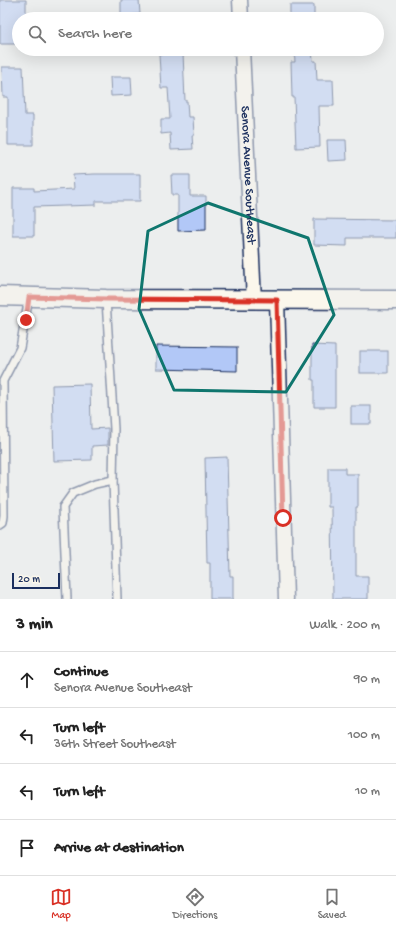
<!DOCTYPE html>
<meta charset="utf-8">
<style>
:root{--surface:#fff;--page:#f6f6f6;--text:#222;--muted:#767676;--line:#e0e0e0;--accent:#d93025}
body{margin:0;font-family:"Gochi Hand",sans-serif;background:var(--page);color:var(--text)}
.scale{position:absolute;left:12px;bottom:10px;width:48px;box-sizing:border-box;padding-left:4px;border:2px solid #1b2f5e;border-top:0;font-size:11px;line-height:14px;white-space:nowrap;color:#1b2f5e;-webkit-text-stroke:3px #fbf7ec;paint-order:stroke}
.stop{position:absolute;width:12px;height:12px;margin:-9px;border:3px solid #d93025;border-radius:50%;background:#fff}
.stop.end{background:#d93025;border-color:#fff;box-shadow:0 1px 4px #0008}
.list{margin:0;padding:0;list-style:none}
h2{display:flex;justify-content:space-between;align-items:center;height:52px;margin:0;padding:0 16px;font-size:17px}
h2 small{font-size:13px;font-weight:400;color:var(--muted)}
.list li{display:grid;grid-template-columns:26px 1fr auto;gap:12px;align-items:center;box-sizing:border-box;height:56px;padding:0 16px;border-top:1px solid var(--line)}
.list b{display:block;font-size:15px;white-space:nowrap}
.list p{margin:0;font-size:13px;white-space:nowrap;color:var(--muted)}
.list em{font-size:13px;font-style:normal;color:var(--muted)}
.icon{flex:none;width:22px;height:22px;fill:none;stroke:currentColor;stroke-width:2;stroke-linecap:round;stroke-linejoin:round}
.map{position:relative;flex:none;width:396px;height:599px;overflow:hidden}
.search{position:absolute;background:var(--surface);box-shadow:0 4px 16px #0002;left:12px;right:12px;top:12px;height:44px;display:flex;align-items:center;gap:10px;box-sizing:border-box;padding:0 14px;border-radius:22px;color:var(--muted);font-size:15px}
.sheet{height:276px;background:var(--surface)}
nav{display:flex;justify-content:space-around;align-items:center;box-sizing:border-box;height:56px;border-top:1px solid var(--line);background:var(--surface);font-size:11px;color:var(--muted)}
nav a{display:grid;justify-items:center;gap:2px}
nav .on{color:var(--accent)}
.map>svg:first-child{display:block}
.building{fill:#b2c8f7;stroke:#1b2f5e}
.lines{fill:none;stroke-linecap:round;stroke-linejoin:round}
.service-casing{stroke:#1b2f5e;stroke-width:10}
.minor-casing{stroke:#1b2f5e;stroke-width:17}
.tertiary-casing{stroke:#1b2f5e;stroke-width:21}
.service{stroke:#fbf7ec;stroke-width:7}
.minor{stroke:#fbf7ec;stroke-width:14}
.tertiary{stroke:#fbf7ec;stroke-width:18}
.route{stroke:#d93025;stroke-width:5}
.marked{fill:none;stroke:#0f766e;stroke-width:3;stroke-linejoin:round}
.labels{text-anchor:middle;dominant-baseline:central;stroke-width:3;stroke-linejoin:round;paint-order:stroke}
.street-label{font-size:13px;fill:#1b2f5e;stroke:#fbf7ec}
</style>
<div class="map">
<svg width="396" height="599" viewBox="0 0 396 599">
<rect width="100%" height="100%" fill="#eceeee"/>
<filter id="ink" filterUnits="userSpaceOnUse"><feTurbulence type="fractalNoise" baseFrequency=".025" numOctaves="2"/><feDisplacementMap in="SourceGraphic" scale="8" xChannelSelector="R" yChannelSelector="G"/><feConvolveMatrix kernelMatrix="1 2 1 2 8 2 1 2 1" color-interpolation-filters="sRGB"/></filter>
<g filter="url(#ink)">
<g class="building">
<path d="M0,0H26V19H19V44H0Z"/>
<path d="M121,0H139L140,14L121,15Z"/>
<rect x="290" y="5" width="24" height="14"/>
<path d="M294,49H312L313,61H316L317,80H333L334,106H319L320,147L296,148L294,97H292L291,62H295Z"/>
<path d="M183,53L185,101H187L188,117H193L194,135H192L193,149L171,150L170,133L161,134V119H170L168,88H161L159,54Z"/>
<path d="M2,67H23L25,115H33V145H8V97H3Z"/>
<path d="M110,77H131L132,95L111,96Z"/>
<path d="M327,140H346L347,160L328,161Z"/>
<path d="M94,174H140V201H96V205L34,207V236H13V188H34V191L74,189L73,175Z"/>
<path d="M171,175H190V196H206V230L178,231V195H172Z"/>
<path d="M314,219L396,220V238H347V246L314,245Z"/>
<path d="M312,345L335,346V407H314V380H312Z"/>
<path d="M156,346L237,347V371L156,369Z"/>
<rect x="360" y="351" width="28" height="22"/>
<path d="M90,384L91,429L108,428V445L92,446V460L54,461L52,385Z"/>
<rect x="351" y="406" width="20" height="18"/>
<path d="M227,457L230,576H233V599H210V563H207L205,458Z"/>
<path d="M328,468H345V474H358V507H356V576H368V599H333L332,507H328Z"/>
</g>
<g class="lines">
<g class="service-casing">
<g id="service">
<path d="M106,300L114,429L113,480L117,599"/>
<path d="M0,525L3,523L4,516L3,381L20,348L29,297"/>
<path d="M67,599L63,507L73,493L95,484L113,480"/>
</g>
</g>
<g class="minor-casing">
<g id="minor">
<path d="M240,0L241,19"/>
<path id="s1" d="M242,49L254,301"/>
<path d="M277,300L286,599"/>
</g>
</g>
<g class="tertiary-casing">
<path id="tertiary" d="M0,296L106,299L396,300"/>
</g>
<use href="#service" class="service"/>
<use href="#minor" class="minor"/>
<use href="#tertiary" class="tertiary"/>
</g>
</g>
<g class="lines" filter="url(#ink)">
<path class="route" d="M26,320L29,297L106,299L277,300L283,518"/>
</g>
<path d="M0 0H396V599H0ZM208,203L308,238L334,315L286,392L174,390L139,309L148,231Z" fill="#eceeee" fill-opacity=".55" fill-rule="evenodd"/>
<path class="marked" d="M208,203L308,238L334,315L286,392L174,390L139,309L148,231Z"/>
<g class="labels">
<g class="street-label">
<text stroke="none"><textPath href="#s1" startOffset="126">Senora Avenue Southeast</textPath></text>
</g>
</g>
</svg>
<div class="scale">20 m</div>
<div class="stop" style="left:283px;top:518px"></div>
<div class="stop end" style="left:26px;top:320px"></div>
<div class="search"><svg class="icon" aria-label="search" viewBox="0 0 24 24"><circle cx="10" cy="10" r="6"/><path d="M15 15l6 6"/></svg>Search here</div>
</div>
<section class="sheet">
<h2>3 min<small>Walk · 200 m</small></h2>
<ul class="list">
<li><svg class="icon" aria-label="ahead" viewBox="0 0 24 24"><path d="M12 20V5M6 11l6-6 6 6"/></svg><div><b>Continue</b><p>Senora Avenue Southeast</p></div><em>90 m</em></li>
<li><svg class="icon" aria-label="left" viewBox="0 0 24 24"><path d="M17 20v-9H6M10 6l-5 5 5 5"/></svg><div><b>Turn left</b><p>36th Street Southeast</p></div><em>100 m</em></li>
<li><svg class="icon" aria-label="left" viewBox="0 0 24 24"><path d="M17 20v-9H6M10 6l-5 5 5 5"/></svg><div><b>Turn left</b></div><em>10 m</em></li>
<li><svg class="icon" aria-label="arrive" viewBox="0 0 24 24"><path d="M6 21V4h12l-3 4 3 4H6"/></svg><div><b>Arrive at destination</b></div></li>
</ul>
</section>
<nav>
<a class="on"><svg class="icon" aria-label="map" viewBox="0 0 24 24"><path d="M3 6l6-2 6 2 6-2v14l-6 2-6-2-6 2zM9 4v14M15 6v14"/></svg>Map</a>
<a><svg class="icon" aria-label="directions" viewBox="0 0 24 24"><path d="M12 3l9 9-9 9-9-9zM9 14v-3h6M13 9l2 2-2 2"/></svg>Directions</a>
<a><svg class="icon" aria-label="saved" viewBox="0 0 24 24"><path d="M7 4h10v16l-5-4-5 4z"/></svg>Saved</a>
</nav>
